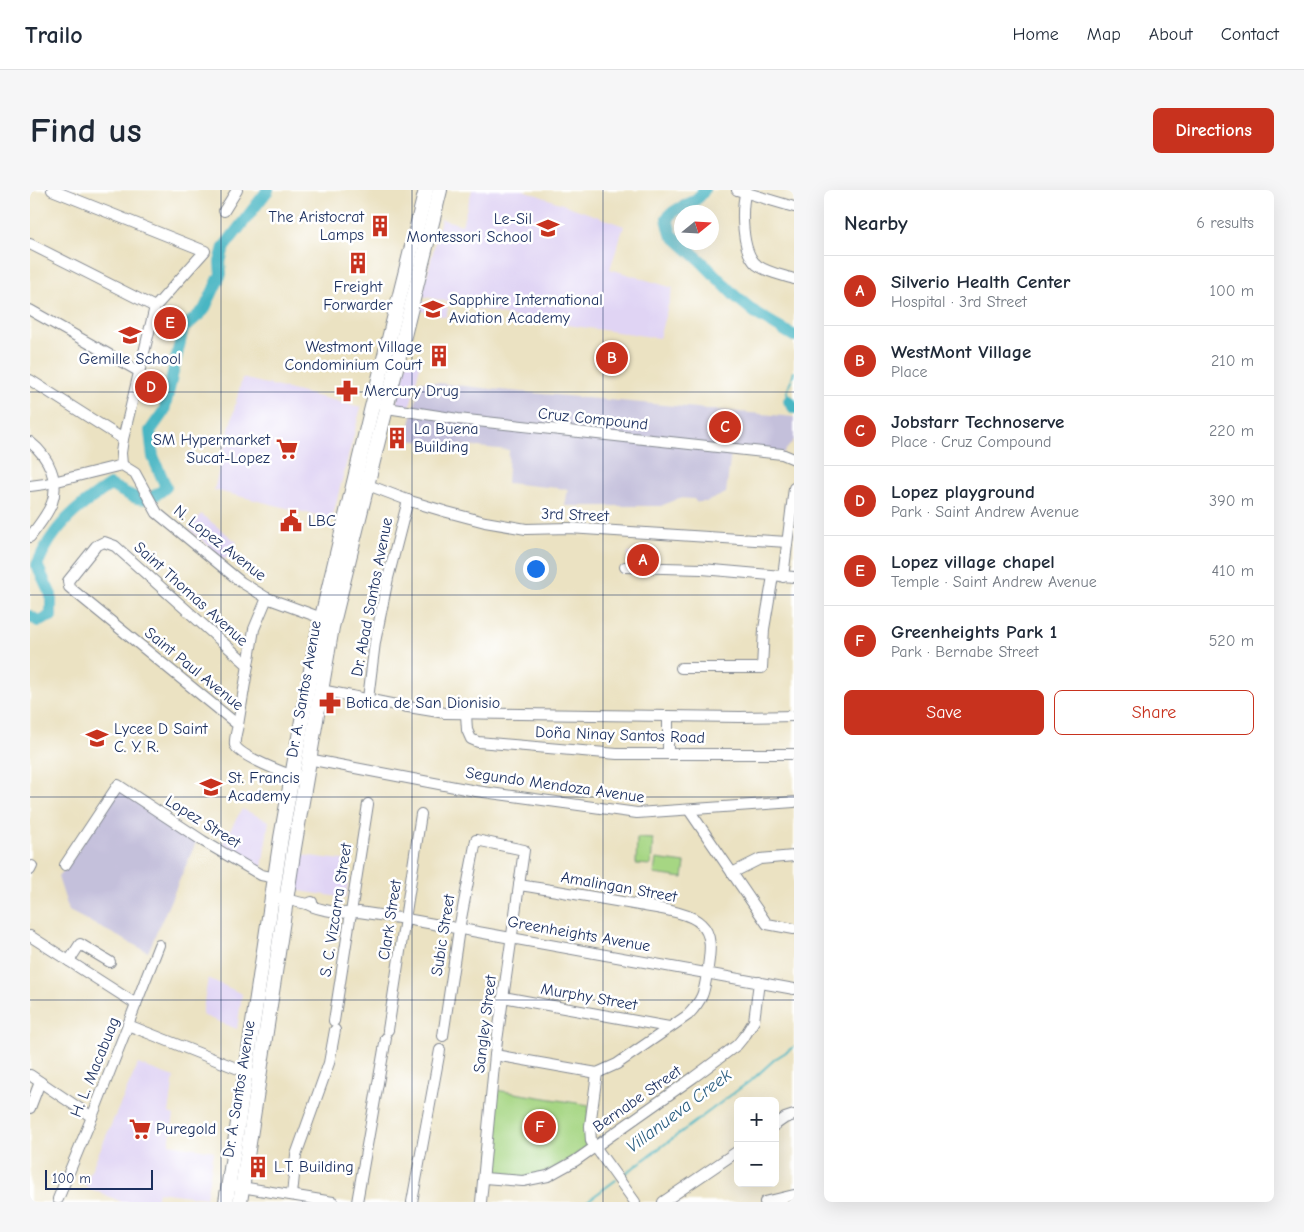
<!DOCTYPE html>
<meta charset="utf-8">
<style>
:root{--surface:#fff;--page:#f6f6f7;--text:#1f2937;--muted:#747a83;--line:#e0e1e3;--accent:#c8321e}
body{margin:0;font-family:"Comic Neue",sans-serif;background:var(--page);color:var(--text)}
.controls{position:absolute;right:15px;bottom:15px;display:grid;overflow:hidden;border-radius:8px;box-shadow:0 5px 20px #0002}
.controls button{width:45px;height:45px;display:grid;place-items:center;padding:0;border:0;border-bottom:1px solid var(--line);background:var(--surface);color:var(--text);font:25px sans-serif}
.compass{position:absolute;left:644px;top:15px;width:45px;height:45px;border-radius:50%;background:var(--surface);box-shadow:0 5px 20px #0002;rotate:72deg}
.scale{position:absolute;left:15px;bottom:12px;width:108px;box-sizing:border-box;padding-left:5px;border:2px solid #1b2f5e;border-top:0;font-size:14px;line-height:18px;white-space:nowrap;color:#1b2f5e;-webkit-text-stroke:4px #fff;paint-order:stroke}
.you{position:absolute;left:505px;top:378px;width:18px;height:18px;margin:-12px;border:4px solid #fff;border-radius:50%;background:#1a73e8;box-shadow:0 0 0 8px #1a73e833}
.badge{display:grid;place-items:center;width:32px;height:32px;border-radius:50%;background:var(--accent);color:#fff;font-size:16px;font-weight:700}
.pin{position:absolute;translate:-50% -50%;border:2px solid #fff;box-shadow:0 1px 5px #0006}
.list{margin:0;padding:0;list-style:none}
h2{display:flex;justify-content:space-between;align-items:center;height:65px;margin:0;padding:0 20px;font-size:21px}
h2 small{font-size:16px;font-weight:400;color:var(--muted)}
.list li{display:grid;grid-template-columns:32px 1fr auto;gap:15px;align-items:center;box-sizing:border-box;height:70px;padding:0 20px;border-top:1px solid var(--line)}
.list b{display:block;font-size:19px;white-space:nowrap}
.list p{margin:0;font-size:16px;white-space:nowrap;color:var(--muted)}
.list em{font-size:16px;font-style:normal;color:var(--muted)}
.actions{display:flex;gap:10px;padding:15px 20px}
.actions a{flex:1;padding:11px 0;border:1px solid var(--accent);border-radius:8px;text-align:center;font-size:18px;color:var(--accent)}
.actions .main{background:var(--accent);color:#fff}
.map{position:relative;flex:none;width:764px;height:1012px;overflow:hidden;border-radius:8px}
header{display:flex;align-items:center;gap:30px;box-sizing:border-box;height:70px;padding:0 25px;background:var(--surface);border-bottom:1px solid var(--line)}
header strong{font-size:24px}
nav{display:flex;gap:28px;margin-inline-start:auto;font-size:18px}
.intro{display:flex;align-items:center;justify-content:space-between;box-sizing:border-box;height:120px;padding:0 30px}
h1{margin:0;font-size:35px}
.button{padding:12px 22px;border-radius:8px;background:var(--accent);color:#fff;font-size:18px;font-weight:700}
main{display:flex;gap:30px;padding:0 30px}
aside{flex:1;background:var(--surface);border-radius:8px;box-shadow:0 5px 20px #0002}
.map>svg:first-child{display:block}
.built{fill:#e0d4f4}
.industrial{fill:#c4c0db}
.green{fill:#a6d683;stroke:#608270}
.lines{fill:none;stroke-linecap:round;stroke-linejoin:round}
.stream{stroke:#48b6c3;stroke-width:2}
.river{stroke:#48b6c3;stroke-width:12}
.minor-casing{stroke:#838890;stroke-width:12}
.major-casing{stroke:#838890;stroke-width:16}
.minor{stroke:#fff;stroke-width:10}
.major{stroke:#fff;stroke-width:14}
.grid{fill:none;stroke:#1b2f5e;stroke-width:1;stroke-opacity:0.55}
.labels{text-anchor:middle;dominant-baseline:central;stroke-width:5;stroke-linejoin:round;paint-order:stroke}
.poi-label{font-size:16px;fill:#1b2f5e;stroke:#fff;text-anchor:start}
.street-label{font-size:16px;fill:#1b2f5e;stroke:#fff}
.water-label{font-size:18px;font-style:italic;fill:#2b5e81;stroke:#fff}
</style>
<header>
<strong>Trailo</strong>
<nav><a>Home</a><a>Map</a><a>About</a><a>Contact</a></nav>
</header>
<div class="intro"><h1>Find us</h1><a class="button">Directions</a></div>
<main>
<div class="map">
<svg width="764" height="1012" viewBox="0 0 764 1012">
<rect width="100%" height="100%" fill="#fff"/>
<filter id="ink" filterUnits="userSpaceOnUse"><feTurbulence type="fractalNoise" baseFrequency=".02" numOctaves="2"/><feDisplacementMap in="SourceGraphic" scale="10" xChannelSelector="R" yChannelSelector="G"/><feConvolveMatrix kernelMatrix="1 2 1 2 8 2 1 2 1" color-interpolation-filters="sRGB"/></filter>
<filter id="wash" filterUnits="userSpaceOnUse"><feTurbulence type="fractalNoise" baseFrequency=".0096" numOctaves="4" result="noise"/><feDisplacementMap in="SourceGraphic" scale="20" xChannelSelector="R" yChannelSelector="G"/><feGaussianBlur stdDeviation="1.12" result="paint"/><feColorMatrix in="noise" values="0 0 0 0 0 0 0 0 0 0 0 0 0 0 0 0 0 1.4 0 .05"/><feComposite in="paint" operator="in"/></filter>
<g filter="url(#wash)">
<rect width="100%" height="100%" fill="#ebe2c2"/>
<g class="built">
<path d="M442,0H493L594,36L580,79L643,98L629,148L488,128L392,106L411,29L432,35Z"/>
<path d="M390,111L418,118L416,127L388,120Z"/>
<path d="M378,168L391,171L380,217L366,214Z"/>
<path d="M212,188L331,217L302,329L184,300Z"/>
<path d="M171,324L207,352L195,370L160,340Z"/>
<path d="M598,363L628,365V377L597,375Z"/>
<path d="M212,619L239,631L232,678L192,654Z"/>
<path d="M271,665L321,671L316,708L263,700Z"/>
<path d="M178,788L212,804L207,839L172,825Z"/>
<path d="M108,874L144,887L139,923L144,925L139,954L184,961L176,1008L128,1002L126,1012H92L54,996Z"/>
</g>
<g class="industrial">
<path d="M391,191L470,200L764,227V250L751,266L701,262L696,303L676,312H666L664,309L649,308L631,316H535L538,299L477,293L479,260L376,250Z"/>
<path d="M88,598L167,650L118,762L39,721L28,687L36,678Z"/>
</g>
<g class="green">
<path d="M607,648L623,649L621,675L606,674Z"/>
<path d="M626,669L655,673L653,688L624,684Z"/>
<path d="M466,900L559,915L555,958C537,971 517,985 494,987C483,988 470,985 459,983Z"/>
</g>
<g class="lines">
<g class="stream">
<path d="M759,211L757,202L764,182"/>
<path d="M592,986L724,888L745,869L764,857"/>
<path d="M556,1012L586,990"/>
</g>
<g class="river">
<path d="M674,0C666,16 648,14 637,28L641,44L671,71L705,106L727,124L764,146"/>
<path d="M759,211L764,218"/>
<path d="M0,426L8,431L21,426V405L7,375C23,336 46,318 80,295C104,307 114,318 136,297L123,267L120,241L134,221L153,139L174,120L191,84L190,72L194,57L238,0"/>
</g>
</g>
</g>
<g filter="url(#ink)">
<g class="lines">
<g class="minor-casing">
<g id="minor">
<path d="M22,0L175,61L125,117L93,249L91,263L92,275"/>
<path d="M707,0L764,17"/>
<path d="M716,0C711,19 711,62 727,75C738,83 752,85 764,89"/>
<path d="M194,21L207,0"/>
<path d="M0,54L125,117"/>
<path d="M0,120L110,182"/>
<path d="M0,190L93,249"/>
<path d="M357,218L428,229L752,264L764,269"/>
<path d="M0,252C9,259 17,269 21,280C32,309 16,325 0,347"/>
<path d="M338,295L380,311L417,322L455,332L496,339L539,338L757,352"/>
<path d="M0,296L15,294L92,275L105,283L127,323L211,392L237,408L297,430"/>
<path d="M595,377L672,379L764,387"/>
<path d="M753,387L764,298"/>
<path d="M218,475L85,356L74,352L66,356L38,391L39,397L208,535C207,540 204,550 205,555C209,566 256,584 268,587"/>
<path d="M651,478H732L734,439L743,386"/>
<path d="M291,500L366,515L415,523L710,527L764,526"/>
<path d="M338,509L345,452L358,388L378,310"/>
<path d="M436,524L437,540L441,549L448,552L587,564H764"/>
<path d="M638,526V564"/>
<path d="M208,535L224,439L237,408"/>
<path d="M278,569L446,601L607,623L764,612"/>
<path d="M659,620L737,734L764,739"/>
<path d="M35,675L88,595L173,651L231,685L246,688"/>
<path d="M0,680L2,676"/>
<path d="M702,683L730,669L764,666"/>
<path d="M249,708L277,714L282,712"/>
<path d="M277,714C288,720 316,725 329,722L376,729L764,799"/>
<path d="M0,746L106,814"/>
<path d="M39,771L50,754L80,772"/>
<path d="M473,807L639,837"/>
<path d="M304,831L338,614"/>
<path d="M98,835L221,884"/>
<path d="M358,840L391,624"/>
<path d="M413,846L429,739L446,650L494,660L465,865L451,1012"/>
<path d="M465,865L567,883L587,874L658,825C675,807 674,801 678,777C680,762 683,745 671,734C660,722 625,718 609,715C569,708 529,701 489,695"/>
<path d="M567,883L560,936L561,951L605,1012"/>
<path d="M0,885L62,927"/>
<path d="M0,918L10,892"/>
<path d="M745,935L755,928L764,925"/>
<path d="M454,988L493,991L518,986L545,971L664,887L707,855L716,844L724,831L729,792"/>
<path d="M205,996L303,1012"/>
<path d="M262,1005L266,965L299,873L305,840"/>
<path d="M28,1009L62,927L129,755"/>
<path d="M327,1012L356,848"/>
<path d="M382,1012L410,860"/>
<path d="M633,1012L708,961"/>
<path d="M735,1012L764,1005"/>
</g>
</g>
<g class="major-casing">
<g id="major">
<path d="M196,1012L251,648L286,452L340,225L396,0"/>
<path d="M210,1012L264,658L302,437L410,0"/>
</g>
</g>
<use href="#minor" class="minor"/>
<use href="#major" class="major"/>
</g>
</g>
<path class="grid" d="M191,0V1012M382,0V1012M573,0V1012M0,202H764M0,405H764M0,607H764M0,810H764"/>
<defs>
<g id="building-bare" transform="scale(1.725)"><path d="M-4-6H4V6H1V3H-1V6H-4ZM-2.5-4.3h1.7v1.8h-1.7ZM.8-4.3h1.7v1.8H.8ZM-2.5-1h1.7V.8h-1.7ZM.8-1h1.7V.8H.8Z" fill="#c8321e" stroke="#fff" stroke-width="2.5" paint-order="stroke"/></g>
<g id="school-bare" transform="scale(1.725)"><path d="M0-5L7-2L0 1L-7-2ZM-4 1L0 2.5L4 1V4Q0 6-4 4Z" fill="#c8321e" stroke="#fff" stroke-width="2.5" paint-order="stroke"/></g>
<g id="pharmacy-bare" transform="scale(1.725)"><path d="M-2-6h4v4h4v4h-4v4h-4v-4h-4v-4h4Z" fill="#c8321e" stroke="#fff" stroke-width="2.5" paint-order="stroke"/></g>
<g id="supermarket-bare" transform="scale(1.725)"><path d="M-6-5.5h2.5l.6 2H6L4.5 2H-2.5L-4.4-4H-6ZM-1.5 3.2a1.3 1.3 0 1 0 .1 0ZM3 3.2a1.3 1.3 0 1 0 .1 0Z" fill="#c8321e" stroke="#fff" stroke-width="2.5" paint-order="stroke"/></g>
<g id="civic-bare" transform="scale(1.725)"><path d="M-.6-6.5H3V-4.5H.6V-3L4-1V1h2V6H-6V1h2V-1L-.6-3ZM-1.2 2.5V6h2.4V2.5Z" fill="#c8321e" stroke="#fff" stroke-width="2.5" paint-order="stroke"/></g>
</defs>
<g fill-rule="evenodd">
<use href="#building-bare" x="350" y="36"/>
<use href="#school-bare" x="518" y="38"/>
<use href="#building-bare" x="328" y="73"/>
<use href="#school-bare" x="403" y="119"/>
<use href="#school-bare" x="100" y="145"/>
<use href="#building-bare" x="409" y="166"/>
<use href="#pharmacy-bare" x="317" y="201"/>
<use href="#building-bare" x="367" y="248"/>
<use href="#supermarket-bare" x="257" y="259"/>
<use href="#civic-bare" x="261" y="331"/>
<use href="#pharmacy-bare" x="300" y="513"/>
<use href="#school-bare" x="67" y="548"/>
<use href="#school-bare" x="181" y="597"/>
<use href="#supermarket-bare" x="110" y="939"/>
<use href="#building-bare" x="228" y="977"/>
</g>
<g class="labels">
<g class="poi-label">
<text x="334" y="27" text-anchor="end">The Aristocrat<tspan x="334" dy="18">Lamps</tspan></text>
<text x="502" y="29" text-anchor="end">Le-Sil<tspan x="502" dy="18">Montessori School</tspan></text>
<text x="328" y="97" text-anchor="middle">Freight<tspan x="328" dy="18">Forwarder</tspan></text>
<text x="419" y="110">Sapphire International<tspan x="419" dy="18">Aviation Academy</tspan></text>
<text x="392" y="157" text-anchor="end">Westmont Village<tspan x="392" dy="18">Condominium Court</tspan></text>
<text x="100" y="169" text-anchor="middle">Gemille School</text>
<text x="334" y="201">Mercury Drug</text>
<text x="384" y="239">La Buena<tspan x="384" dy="18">Building</tspan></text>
<text x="240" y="250" text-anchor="end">SM Hypermarket<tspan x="240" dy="18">Sucat-Lopez</tspan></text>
<text x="278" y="331">LBC</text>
<text x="316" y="513">Botica de San Dionisio</text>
<text x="84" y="539">Lycee D Saint<tspan x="84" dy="18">C. Y. R.</tspan></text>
<text x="198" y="588">St. Francis<tspan x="198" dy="18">Academy</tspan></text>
<text x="126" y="939">Puregold</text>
<text x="244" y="977">L.T. Building</text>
</g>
<g class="street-label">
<text transform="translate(563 229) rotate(6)">Cruz Compound</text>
<text transform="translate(545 325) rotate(2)">3rd Street</text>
<text transform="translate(190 353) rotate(38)">N. Lopez Avenue</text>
<text transform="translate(161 404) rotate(42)">Saint Thomas Avenue</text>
<text transform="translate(342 407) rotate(-79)">Dr. Abad Santos Avenue</text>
<text transform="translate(164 479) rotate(39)">Saint Paul Avenue</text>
<text transform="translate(274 499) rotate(-80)">Dr. A. Santos Avenue</text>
<text transform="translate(590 545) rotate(2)">Doña Ninay Santos Road</text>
<text transform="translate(525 595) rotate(8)">Segundo Mendoza Avenue</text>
<text transform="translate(173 632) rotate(32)">Lopez Street</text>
<text transform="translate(589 697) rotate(10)">Amalingan Street</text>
<text transform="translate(306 720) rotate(-81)">S. C. Vizcarra Street</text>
<text transform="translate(360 730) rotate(-81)">Clark Street</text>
<text transform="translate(549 744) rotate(10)">Greenheights Avenue</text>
<text transform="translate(413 745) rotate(-81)">Subic Street</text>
<text transform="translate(559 807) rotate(10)">Murphy Street</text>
<text transform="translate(455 834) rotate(-83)">Sangley Street</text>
<text transform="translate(65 877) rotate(-68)">H. L. Macabuag</text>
<text transform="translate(209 899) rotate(-81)">Dr. A. Santos Avenue</text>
<text transform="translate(607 909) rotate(-35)">Bernabe Street</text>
</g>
<g class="water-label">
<text transform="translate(649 921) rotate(-37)">Villanueva Creek</text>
</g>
</g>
</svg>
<div class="controls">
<button>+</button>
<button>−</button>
</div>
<svg class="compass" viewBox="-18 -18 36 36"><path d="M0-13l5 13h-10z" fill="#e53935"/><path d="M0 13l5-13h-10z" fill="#747a83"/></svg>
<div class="scale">100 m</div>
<div class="you"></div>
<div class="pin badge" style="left:613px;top:370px">A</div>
<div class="pin badge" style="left:582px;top:168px">B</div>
<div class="pin badge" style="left:695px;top:237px">C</div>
<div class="pin badge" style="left:121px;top:197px">D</div>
<div class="pin badge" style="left:140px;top:133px">E</div>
<div class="pin badge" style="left:510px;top:937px">F</div>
</div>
<aside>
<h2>Nearby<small>6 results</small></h2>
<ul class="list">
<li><span class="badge">A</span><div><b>Silverio Health Center</b><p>Hospital · 3rd Street</p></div><em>100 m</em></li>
<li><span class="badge">B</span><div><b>WestMont Village</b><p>Place</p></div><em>210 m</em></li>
<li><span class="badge">C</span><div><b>Jobstarr Technoserve</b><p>Place · Cruz Compound</p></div><em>220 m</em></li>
<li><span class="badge">D</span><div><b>Lopez playground</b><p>Park · Saint Andrew Avenue</p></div><em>390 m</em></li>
<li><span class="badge">E</span><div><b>Lopez village chapel</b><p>Temple · Saint Andrew Avenue</p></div><em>410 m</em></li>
<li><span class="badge">F</span><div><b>Greenheights Park 1</b><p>Park · Bernabe Street</p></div><em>520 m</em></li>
</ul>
<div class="actions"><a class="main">Save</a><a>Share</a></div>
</aside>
</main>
